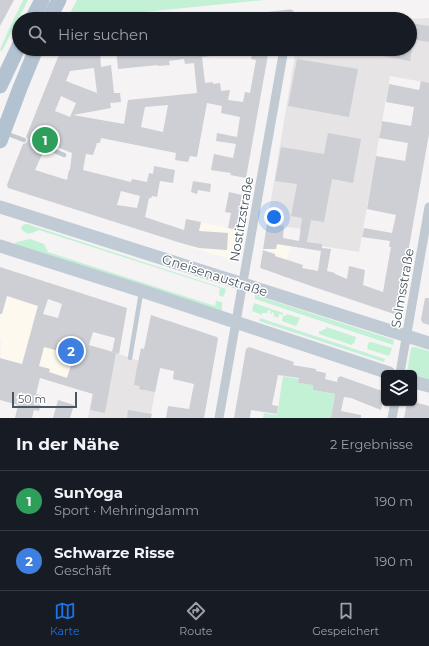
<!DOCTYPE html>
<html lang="de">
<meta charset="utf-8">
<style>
:root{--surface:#171b24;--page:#20242c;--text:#f1f3f6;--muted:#9ea1a6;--line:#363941;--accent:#1a73e8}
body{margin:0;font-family:Montserrat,sans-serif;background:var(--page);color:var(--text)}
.controls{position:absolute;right:12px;bottom:12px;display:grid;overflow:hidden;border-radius:6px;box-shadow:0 1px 3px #0004}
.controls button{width:36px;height:36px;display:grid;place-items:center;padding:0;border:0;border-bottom:1px solid var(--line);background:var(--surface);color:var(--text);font:20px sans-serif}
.scale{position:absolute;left:12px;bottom:10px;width:65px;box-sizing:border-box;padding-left:4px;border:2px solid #4a5661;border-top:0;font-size:11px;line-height:14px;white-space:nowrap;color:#4a5661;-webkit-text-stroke:3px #fff;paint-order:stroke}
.you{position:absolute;left:274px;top:217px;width:14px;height:14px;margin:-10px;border:3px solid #fff;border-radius:50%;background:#1a73e8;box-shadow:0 0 0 6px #1a73e833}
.badge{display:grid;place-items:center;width:26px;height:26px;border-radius:50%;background:var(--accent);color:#fff;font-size:13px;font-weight:700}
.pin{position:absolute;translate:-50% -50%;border:2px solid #fff;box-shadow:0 1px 4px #0006}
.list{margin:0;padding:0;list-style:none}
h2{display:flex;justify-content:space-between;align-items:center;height:52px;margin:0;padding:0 16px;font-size:17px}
h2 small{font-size:13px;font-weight:400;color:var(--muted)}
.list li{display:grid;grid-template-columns:26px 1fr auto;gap:12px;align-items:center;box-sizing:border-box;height:60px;padding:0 16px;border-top:1px solid var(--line)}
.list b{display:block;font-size:15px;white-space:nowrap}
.list p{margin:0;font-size:13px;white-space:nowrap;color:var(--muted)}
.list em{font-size:13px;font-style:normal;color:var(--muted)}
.icon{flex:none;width:22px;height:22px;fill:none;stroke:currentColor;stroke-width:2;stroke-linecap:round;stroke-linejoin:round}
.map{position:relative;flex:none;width:429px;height:418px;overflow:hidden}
.search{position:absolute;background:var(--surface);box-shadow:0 1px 3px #0004;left:12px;right:12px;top:12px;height:44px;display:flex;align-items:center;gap:10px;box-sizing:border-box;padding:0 14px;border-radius:22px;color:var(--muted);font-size:15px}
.sheet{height:172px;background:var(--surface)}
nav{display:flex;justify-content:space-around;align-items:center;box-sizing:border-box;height:56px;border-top:1px solid var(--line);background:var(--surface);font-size:11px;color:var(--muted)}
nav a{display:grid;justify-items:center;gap:2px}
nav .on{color:var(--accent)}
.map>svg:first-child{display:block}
.commercial{fill:#fdf9ef}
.education{fill:#e6e4e5}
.green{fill:#c3f1d5}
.building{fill:#cdcfd5;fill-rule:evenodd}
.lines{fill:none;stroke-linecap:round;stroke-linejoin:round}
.lane{stroke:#c1cad2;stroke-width:4.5}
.street{stroke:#c1cad2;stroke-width:9}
.secondary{stroke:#c1cbd6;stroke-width:13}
.primary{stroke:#b3c2d1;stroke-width:15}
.labels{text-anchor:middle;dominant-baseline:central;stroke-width:3;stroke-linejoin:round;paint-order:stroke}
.street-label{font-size:13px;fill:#4a5661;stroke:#fff}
</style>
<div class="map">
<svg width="429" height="418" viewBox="0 0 429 418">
<rect width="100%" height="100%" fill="#f5f3f3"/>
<g class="commercial">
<path d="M186,219L237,230L232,260L181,244Z"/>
<path d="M264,243L291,246L281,276L259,269Z"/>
<path d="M3,268L24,275L20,288L41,295L32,325L54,331L76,347L68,376L64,377L45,371L43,379L0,367L1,340H0V277Z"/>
</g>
<g class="education">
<path d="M429,18V83L390,76L359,252L322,246V244L307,242L309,230L267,224L296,49H410V19Z"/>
<path d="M101,348L160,368L150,418H88Z"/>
</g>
<g class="green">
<path d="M23,0H28L2,51L0,50L8,31Z"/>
<path d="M77,0H264L75,19H67Z"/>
<path d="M25,224H27L226,289L224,295L223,297L219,295L220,288L39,230C31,233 29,236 22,230L21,228L23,225Z"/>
<path d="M30,239L44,244L48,252L215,306L216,301L222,302V312L16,245L15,243L17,242Z"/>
<path d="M255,295L394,340L393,345L255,299Z"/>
<path d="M254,303L283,313V315L279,314L278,318L274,316V313L272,312V314L270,313L271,311L268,310L267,313H262V315L252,311Z"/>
<path d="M287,314L300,318L296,326L282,321L283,316L284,315L286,316Z"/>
<path d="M260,318L385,359L384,362L259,321Z"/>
<path d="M326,327L356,337L354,344L352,343V345L319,334V331H322L324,329H326Z"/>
<path d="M369,342H371L392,348L389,356L367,349L368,347H367Z"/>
<path d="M412,347H415L429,351V380L414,375V373H409L407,372L411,348Z"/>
<path d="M283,376L299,379L298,383L313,385V390L333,394L335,393L331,418H263L264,413L277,415Z"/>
</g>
<g class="building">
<path d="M0,0H14L0,26Z"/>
<path d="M410,23L429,26V42L410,39Z"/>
<path d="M116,49H210L211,56L202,57L205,83L213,82V84L220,83L221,91L230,90L228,100L243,102L245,92L250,93L256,60L251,59L253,49H269L246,178L230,175L231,173L211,170L214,154L233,158L236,144L216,141L217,133L237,137L240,117L221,113L222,106L207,103L197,157L190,156L188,162L175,160L176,153L101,138L100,143H97L93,155L86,154L83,170L131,182L132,179L147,182L149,173L153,174L154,166L175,170L173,183L160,181L157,197L152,196L151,198H149L145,217L184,230L186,219L201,222L199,231L228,233L227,250L199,248L184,244L8,188L7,185L11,174L23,144L26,143L27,142L28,139L26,137L58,57L60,55L100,51L101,67L111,65L114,93H120L121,102L110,103L111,108L73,115L124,124L128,100L197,93L194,63L185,64L184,59L169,61L170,65L158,66V65L118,69ZM94,68L97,93L66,81L70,71ZM61,96L76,103L70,117L55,111ZM168,105L163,132L141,127L145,107ZM43,142L47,143L72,153L70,170H69L67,180L35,170L44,150L40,149L39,145ZM121,191L140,196L137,208L117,205Z"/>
<path d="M378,49H412L410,61L377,55Z"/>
<path d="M297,59L358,69L349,117L288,106Z"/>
<path d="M421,81L429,83V134L397,315L314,287L260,268L263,250L275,254V256L303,265L302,268L318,271L321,251L277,244L276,249H263L267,224L284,226L283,238L299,241L302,218L291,216L297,184L275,181L281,147L324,154L328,133L361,139L353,183L332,179L324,222L311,220L307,242L322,244V248L331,249L327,271L335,273V274L347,279L349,266L365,270L363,285L383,292L391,247H389L390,241L362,237L364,228L392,233L396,215L367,209L376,156L405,161L408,143L379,138L381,129L382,121L411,126L414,107L386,102L389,84L419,90Z"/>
<path d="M193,181L211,184L210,192L198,190L197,194L191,192Z"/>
<path d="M229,192L242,195L239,209L241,210L237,230L228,228L231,213L225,212Z"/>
<path d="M0,267L127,308L119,354L112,352L115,338L93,332L89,345L116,353L105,413L90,410L93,394L40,378L36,394L43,396L39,411L34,410L32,418H15L18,405L0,400V358L22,364L38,306L7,296L2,314H0ZM48,299L62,304L58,318L43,314ZM44,347L74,355L67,378L49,372L50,369L39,366Z"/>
<path d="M425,298H429V325L423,323L421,320Z"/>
<path d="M151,315L217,337L218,339L204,418H166L168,406L189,409L194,384L173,379L174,371L160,368L155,392L139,389L140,386L134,385L137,367V368L141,348L144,349Z"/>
<path d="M249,347L294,362L293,365L316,369V371L326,373L325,379L337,382L338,377H340V376L382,391L384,393L381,410L351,398L344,397L341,411L361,415V418H331L335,394L313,390V385L298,383L299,378L278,375L272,405L278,406L277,414L251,410L250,418H234L246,349Z"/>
<path d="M58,400L74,405L70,418H53Z"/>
<path d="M414,402L429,406V418H404L407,403H414Z"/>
<path d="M128,410L152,414L151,418H127Z"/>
</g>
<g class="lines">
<g class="lane">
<path d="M5,133L24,140"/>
<path d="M43,146L64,155"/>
<path d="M130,358L141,293"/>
</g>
<g class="street">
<path d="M244,19L290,14L289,19"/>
<path d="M400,373L429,207"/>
<path d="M219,418L284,49"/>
<path d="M392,418L395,403"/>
</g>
<g class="secondary">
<path d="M0,207L429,343"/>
<path d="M0,246L142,291L389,373"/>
<path d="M414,382L429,386"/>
</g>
<g class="primary">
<path d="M32,19L42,0"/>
<path d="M49,19L59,0"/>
<path d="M0,86L19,46"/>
<path d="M0,141L20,88L36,49"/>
</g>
</g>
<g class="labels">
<g class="street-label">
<text transform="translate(241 219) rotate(-80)">Nostitzstraße</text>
<text transform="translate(215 275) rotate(18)">Gneisenaustraße</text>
<text transform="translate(402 288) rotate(-80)">Solmsstraße</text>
</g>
</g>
</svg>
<div class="controls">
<button><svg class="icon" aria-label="layers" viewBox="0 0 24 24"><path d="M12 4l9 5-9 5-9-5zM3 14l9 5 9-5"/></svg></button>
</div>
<div class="scale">50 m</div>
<div class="you"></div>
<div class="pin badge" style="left:45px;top:140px;background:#2e9e5b">1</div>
<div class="pin badge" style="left:71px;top:351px;background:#3f7fe0">2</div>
<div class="search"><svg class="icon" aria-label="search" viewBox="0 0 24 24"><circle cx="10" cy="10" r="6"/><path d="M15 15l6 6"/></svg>Hier suchen</div>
</div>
<section class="sheet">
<h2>In der Nähe<small>2 Ergebnisse</small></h2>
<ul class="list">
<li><span class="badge" style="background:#2e9e5b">1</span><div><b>SunYoga</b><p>Sport · Mehringdamm</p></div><em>190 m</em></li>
<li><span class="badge" style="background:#3f7fe0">2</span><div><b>Schwarze Risse</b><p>Geschäft</p></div><em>190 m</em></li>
</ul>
</section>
<nav>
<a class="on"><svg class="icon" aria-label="map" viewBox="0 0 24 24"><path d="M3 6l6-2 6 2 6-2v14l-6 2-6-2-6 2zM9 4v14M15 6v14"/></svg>Karte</a>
<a><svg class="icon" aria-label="directions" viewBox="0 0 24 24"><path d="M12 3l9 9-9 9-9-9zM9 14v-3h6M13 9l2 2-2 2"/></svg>Route</a>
<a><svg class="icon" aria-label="saved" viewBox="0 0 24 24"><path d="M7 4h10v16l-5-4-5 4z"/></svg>Gespeichert</a>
</nav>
